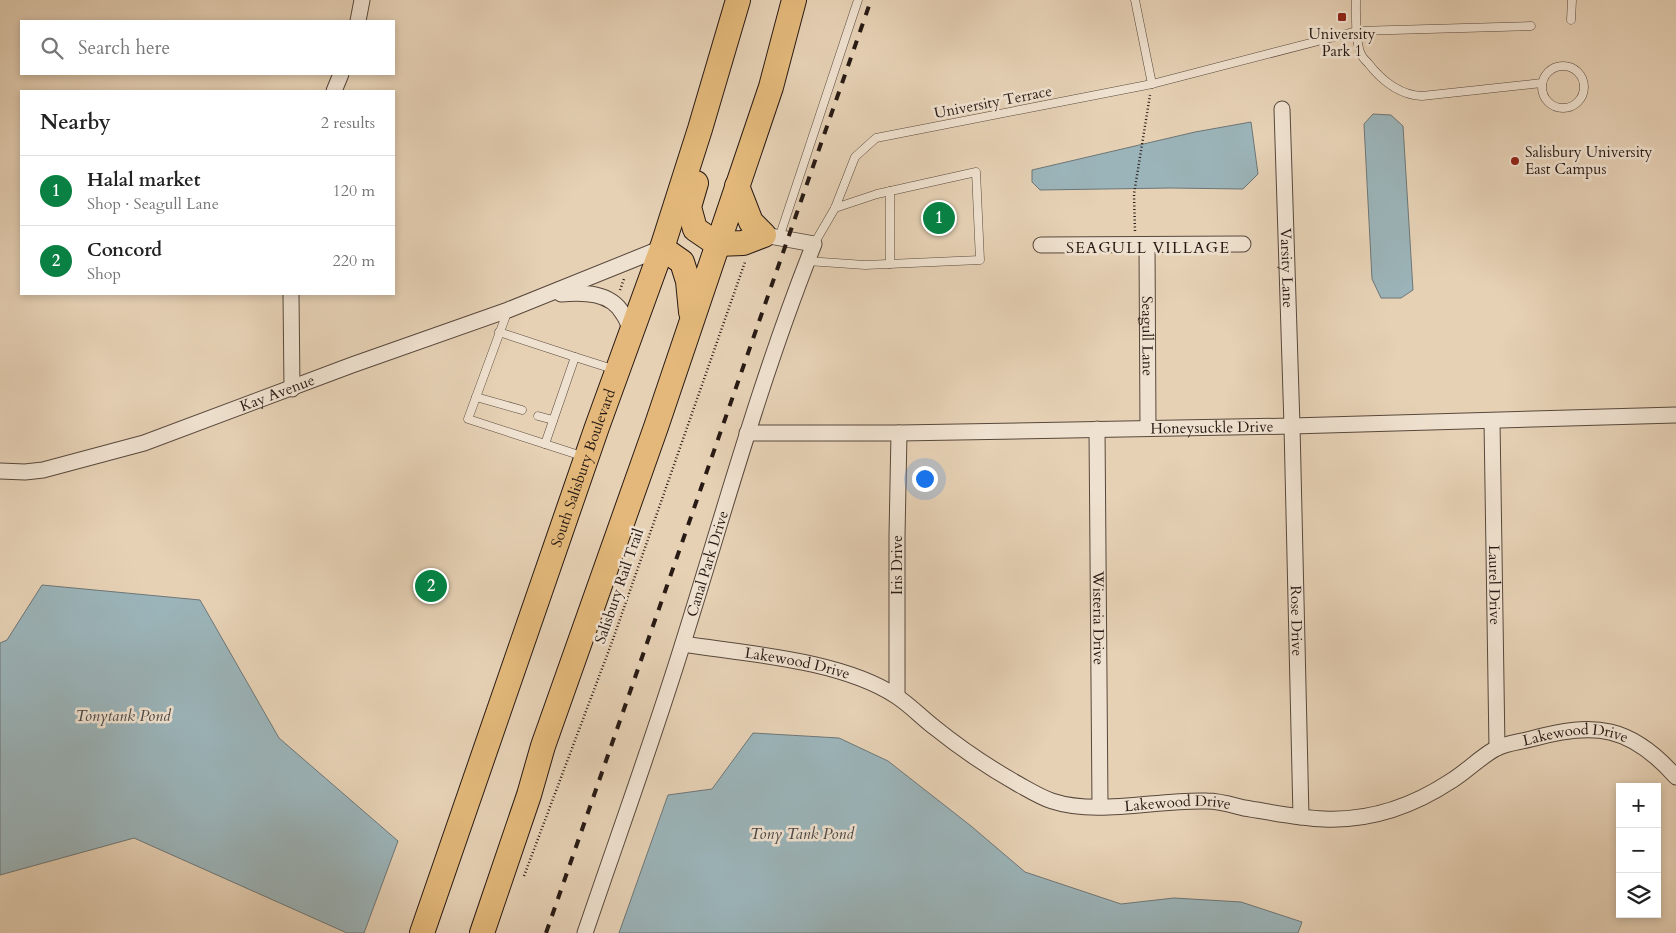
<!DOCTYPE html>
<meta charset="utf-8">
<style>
:root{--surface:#fff;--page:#f2f2f2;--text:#222;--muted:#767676;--line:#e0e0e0;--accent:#0b8043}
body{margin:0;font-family:Cardo,serif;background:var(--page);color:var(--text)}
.controls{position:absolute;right:15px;bottom:15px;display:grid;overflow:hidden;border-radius:0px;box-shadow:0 2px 8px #0003}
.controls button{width:45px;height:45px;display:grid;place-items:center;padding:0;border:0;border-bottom:1px solid var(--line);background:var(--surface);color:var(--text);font:25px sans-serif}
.you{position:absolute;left:924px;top:478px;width:18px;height:18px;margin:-12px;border:4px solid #fff;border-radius:50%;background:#1a73e8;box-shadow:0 0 0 8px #1a73e833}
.badge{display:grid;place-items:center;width:32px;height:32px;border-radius:50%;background:var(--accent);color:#fff;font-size:16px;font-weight:700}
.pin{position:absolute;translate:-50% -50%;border:2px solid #fff;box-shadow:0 1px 5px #0006}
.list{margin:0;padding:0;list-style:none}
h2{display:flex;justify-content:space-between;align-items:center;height:65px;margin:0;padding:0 20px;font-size:21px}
h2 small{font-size:16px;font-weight:400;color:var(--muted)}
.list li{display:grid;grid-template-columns:32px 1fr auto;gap:15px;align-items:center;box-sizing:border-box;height:70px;padding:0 20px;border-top:1px solid var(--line)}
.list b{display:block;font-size:19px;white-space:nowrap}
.list p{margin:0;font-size:16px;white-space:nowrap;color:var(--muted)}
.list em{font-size:16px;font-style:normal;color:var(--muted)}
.icon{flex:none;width:28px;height:28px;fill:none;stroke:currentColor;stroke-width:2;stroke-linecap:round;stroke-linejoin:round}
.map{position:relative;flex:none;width:1676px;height:933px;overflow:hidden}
.search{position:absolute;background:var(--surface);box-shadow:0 2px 8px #0003;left:20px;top:20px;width:375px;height:55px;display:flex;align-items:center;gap:12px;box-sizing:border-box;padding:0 18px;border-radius:0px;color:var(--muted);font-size:19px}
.panel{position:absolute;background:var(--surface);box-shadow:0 2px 8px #0003;left:20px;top:90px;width:375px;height:205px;border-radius:0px}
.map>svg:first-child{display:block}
.water{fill:#9bb4b9;stroke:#6d7677}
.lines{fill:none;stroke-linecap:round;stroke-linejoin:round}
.service-casing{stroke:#58483c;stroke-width:9}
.minor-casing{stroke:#58483c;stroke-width:17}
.primary-casing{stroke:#281a14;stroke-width:26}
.path{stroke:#281a14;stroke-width:2.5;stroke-dasharray:1 2.5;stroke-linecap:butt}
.service{stroke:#efe1cf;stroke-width:8}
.minor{stroke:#efe1cf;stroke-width:15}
.primary{stroke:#e3b87a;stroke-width:24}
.rail{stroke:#281a14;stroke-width:4;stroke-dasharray:9 9;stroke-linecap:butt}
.poi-dot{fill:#8f2418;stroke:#efe1cf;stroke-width:2}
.labels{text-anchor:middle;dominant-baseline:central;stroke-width:5;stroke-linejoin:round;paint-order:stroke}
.poi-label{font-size:15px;fill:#281a14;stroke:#efe1cf}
.street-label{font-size:15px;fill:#281a14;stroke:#efe1cf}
.neighbourhood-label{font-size:16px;letter-spacing:1px;fill:#281a14;stroke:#efe1cf}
.water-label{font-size:16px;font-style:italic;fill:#4a4846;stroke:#efe1cf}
</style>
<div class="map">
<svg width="1676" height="933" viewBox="0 0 1676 933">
<rect width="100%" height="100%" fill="#e6d1b5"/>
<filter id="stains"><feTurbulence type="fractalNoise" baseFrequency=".004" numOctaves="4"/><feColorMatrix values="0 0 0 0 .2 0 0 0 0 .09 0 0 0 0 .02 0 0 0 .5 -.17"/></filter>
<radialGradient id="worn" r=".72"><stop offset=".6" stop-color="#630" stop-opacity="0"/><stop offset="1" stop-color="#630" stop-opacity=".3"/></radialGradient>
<g class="water">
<path d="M1373,114L1391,115L1403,126L1413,290L1401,298H1381L1372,279L1364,124Z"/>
<path d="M1251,122L1258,174L1243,189L1170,188L1040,190L1032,182V170L1195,132Z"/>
<path d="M42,585L200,600L279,738L398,841L364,933H347L134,838L0,875V643L7,640Z"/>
<path d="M753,733L839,738L888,761L971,826L1025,872L1121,904L1174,898L1241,902L1302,922L1298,933H619L668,795L712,789Z"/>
</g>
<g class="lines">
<g class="service-casing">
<g id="service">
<path d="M1135,0L1152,84"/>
<path d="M1356,0C1356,14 1355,42 1361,54C1362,57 1366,61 1368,63C1382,81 1399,95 1422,96L1542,83"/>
<path d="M1571,20L1572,0"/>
<circle cx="1563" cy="87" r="21"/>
<path d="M779,238L858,0"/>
<path d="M814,244L835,208L855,157L876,138L1152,84L1357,31L1531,26"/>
<path d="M807,261L865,265L980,260L976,172L877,194L835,208"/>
<path d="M890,264V191"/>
<path d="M508,310L468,419L585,457"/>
<path d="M499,332L575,357L545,444"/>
<path d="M575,357L616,370"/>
<path d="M476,397L522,410"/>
<path d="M538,416L553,420"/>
</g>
</g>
<g class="minor-casing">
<g id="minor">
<path d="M358,21L362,0"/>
<path d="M334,91L341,74"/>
<path id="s1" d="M1282,109L1292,426L1301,817"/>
<path d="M1041,245L1243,244"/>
<path id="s2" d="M1147,245L1148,428"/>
<path d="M291,294L292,389"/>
<path d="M561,294C583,292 611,292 623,314C627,319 629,326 631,332"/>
<path id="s3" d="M1492,421L1497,748"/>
<path id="s4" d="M1097,429L1100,806"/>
<path id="s5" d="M747,433H899L1292,426L1676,415"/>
<path id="s6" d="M0,471L25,472L43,470L144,443L352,365L508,310L662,248"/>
<path id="s7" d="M683,644C748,654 841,660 896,696C910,705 921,717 934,727C960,748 988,767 1018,784C1029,790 1040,797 1052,801C1097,816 1159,799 1207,801C1220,801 1232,805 1244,808C1270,812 1298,818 1324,819C1370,821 1413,806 1451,781C1466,772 1479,758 1495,749C1505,743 1519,742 1531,739C1595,721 1631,726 1676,777"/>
<path id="s8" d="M897,696V536L899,433"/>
<path id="s9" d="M585,933C618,836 653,740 683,643C725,509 762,374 814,244L764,235"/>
</g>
</g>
<g class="primary-casing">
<g id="primary">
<path d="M696,183L689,207L695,229L717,244L743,243L764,235L751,222L737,186"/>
<path d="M662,248L682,262L688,281L691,312"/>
<path id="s10" d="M422,933L597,427L662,248L700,129L738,0"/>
<path d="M482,933L529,795L543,746L656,427L771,87L794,0"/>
</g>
</g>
<g class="path">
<path d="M1135,231L1134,194L1150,95"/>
<path d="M620,290L624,279"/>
<path d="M524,876L612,642L745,262"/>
</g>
<use href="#service" class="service"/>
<use href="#minor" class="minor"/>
<use href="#primary" class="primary"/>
<path class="rail" d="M546,933L871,0"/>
</g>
<g class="poi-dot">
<rect x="1337" y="12" width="10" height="10" rx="2.5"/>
<circle cx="1515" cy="161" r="5"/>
</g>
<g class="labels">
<g class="poi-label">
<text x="1342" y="34">University<tspan x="1342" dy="17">Park 1</tspan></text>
<text x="1525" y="152" text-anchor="start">Salisbury University<tspan x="1525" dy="17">East Campus</tspan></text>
</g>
<g class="street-label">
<text transform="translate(993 102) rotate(-11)">University Terrace</text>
<text stroke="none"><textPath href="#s1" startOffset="159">Varsity Lane</textPath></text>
<text stroke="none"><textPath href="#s2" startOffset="91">Seagull Lane</textPath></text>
<text stroke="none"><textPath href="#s6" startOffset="290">Kay Avenue</textPath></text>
<text stroke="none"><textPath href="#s5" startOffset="465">Honeysuckle Drive</textPath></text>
<text stroke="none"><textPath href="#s10" startOffset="492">South Salisbury Boulevard</textPath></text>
<text stroke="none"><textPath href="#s9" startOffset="389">Canal Park Drive</textPath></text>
<text stroke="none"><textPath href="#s8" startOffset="131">Iris Drive</textPath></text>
<text stroke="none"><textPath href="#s3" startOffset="164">Laurel Drive</textPath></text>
<text transform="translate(619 586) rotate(-71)">Salisbury Rail Trail</text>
<text stroke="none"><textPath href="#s4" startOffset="189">Wisteria Drive</textPath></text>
<text stroke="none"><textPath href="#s1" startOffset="512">Rose Drive</textPath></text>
<text stroke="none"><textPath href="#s7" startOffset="116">Lakewood Drive</textPath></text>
<text stroke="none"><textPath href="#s7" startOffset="956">Lakewood Drive</textPath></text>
<text stroke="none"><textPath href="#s7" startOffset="536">Lakewood Drive</textPath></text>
</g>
<g class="neighbourhood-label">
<text x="1148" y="248">SEAGULL VILLAGE</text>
</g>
<g class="water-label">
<text x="123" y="716">Tonytank Pond</text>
<text x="802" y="834">Tony Tank Pond</text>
</g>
</g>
<rect width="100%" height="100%" filter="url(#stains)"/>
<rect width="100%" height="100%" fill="url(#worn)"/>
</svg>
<div class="controls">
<button>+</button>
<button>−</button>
<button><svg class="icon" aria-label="layers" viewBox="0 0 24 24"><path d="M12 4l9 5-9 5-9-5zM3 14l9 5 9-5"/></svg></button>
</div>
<div class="you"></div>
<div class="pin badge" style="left:939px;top:218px">1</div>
<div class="pin badge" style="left:431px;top:586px">2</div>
<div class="search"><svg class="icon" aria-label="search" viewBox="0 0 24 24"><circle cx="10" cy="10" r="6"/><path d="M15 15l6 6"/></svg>Search here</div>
<section class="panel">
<h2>Nearby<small>2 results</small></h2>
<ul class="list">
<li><span class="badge">1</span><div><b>Halal market</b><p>Shop · Seagull Lane</p></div><em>120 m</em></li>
<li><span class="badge">2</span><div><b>Concord</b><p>Shop</p></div><em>220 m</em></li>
</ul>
</section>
</div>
